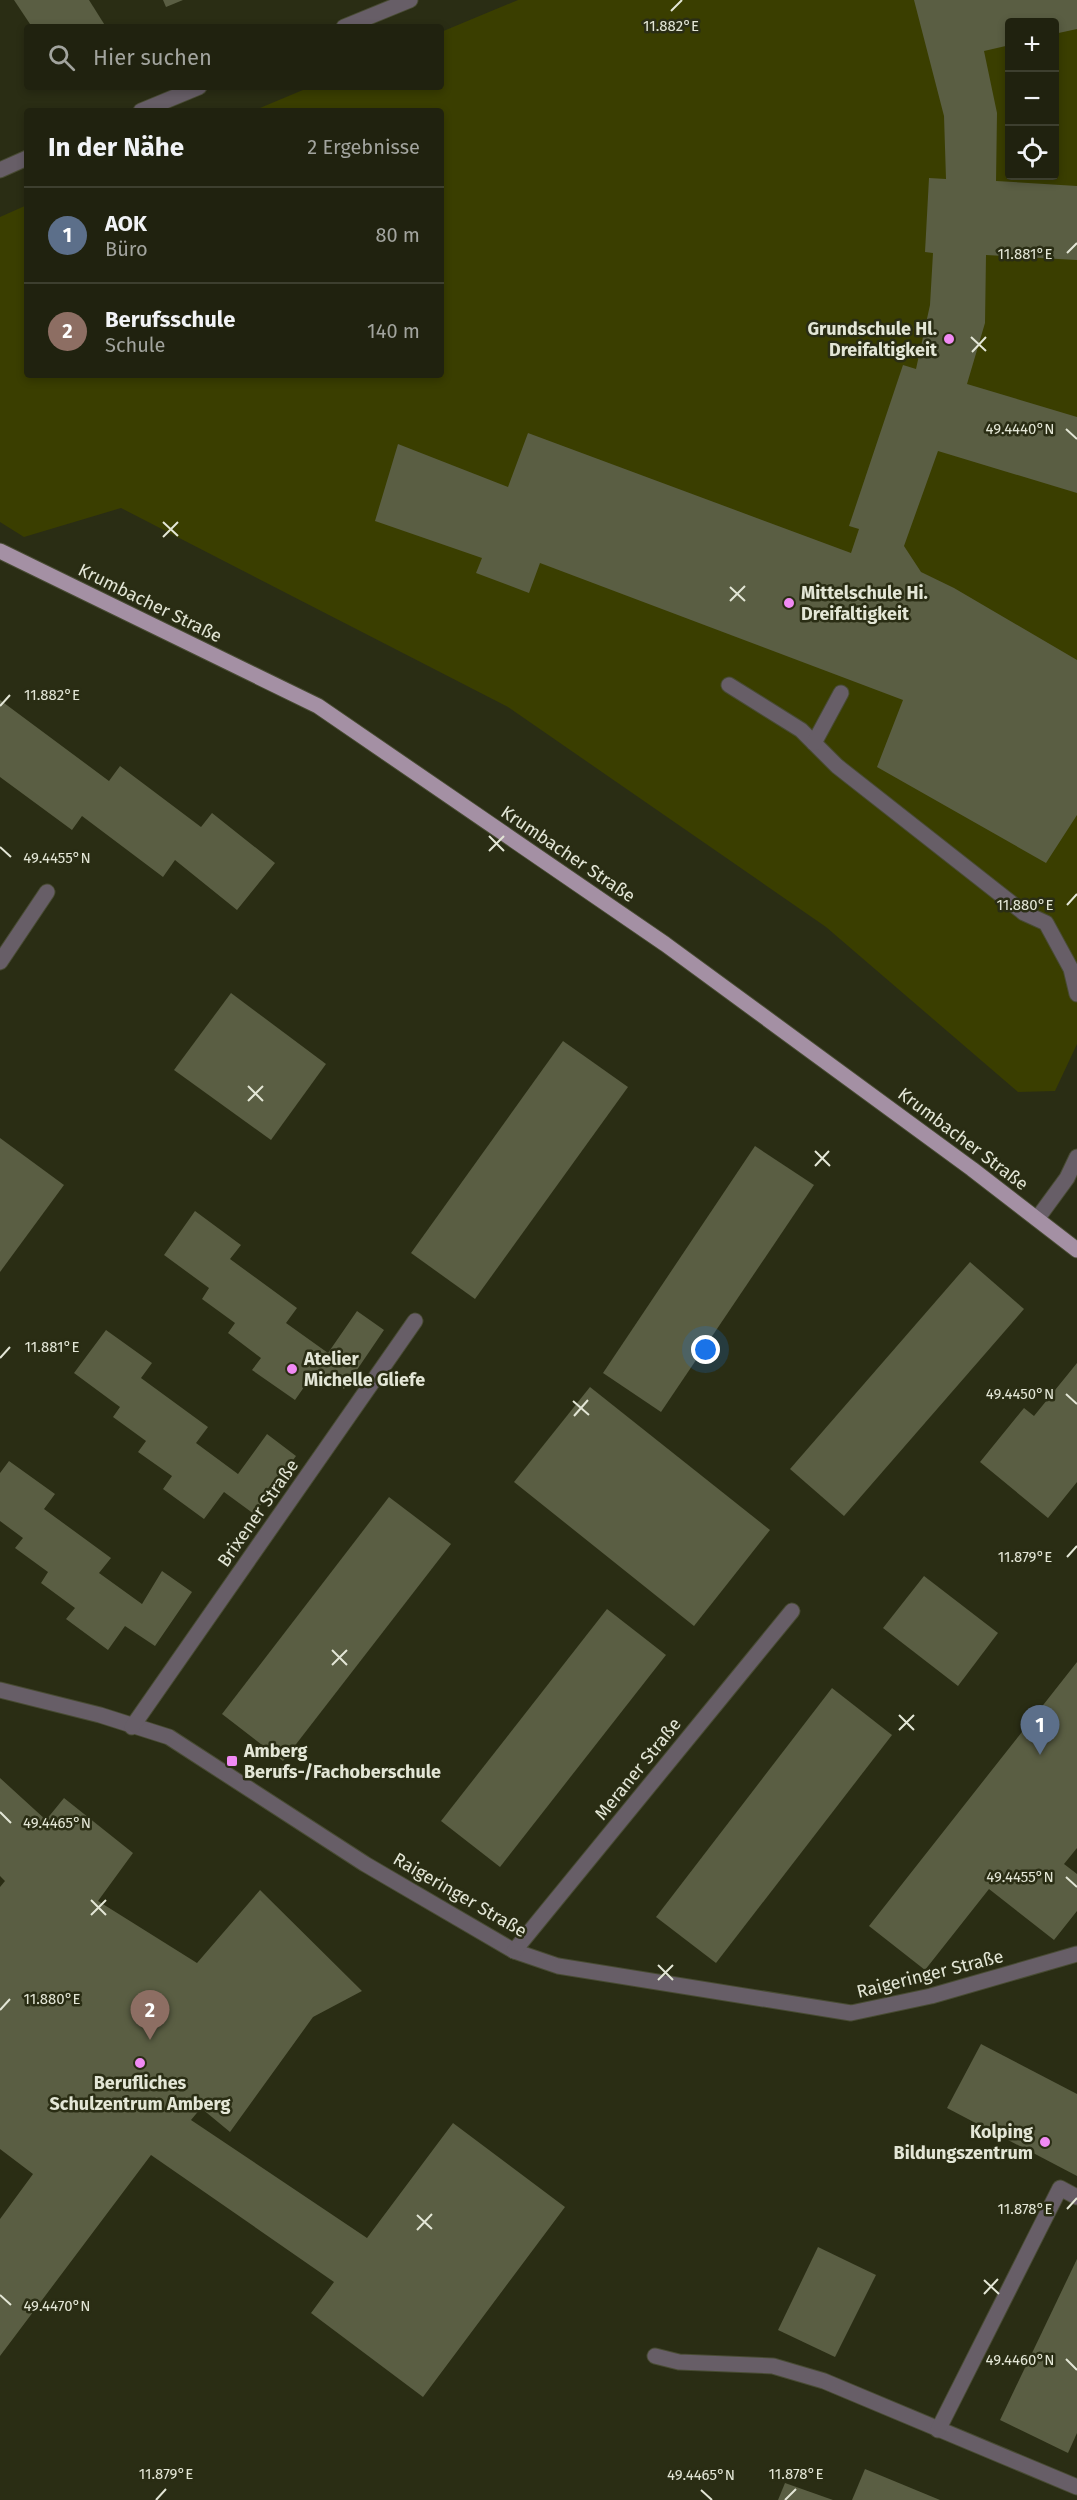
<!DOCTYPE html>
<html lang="de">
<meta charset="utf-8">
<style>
:root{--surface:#20220f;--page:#2d2f1d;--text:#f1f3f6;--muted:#a2a49e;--line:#3d3f2f;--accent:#bca0f2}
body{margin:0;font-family:"Fira Sans",sans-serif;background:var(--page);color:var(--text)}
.controls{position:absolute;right:18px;top:18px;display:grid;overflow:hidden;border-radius:6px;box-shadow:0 3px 9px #0003}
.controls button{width:54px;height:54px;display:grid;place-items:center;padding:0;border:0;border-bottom:2px solid var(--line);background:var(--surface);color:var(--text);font:30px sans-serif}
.you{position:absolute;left:706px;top:1350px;width:21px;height:21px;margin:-15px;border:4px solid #fff;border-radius:50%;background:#1a73e8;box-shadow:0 0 0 9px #1a73e833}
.badge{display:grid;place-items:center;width:39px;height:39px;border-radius:50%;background:var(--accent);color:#fff;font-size:20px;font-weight:700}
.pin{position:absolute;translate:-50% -50px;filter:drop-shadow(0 2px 3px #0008)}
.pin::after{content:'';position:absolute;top:32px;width:21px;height:18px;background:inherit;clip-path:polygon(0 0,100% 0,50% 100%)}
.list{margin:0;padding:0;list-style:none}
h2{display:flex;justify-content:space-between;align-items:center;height:78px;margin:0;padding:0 24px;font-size:26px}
h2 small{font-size:20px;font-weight:400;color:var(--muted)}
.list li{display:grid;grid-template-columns:39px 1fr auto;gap:18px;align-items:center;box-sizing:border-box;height:96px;padding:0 24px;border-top:2px solid var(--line)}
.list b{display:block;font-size:22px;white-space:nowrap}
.list p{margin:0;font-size:20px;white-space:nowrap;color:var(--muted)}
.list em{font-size:20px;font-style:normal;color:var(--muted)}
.icon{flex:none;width:33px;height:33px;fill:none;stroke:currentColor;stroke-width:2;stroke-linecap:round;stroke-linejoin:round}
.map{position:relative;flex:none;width:1077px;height:2500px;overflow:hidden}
.search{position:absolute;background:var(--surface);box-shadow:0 3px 9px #0003;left:24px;top:24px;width:420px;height:66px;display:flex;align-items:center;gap:15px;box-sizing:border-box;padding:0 21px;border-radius:6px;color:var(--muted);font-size:22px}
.panel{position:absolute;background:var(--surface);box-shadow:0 3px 9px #0003;left:24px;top:108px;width:420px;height:270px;border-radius:6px}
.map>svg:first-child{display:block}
.green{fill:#3a3e00;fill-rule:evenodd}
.building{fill:#5a5e43}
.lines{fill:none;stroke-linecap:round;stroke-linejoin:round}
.minor-casing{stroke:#484b33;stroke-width:17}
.major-casing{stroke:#484b33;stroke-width:17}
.minor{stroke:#675e67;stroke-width:15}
.major{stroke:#a490a4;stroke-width:15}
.ticks{fill:none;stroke:#e3e6d6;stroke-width:2}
.poi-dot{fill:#f18af4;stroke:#2a2d14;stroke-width:2}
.labels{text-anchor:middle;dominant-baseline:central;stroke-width:5;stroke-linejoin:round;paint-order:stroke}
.poi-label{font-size:18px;font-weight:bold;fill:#e3e6d6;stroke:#2a2d14;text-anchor:start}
.street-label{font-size:18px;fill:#e3e6d6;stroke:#2a2d14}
.ticks-label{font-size:15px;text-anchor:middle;fill:#e3e6d6;stroke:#2a2d14;stroke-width:5;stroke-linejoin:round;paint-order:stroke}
</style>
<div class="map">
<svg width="1077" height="2500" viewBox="0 0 1077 2500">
<rect width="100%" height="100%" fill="#2a2d14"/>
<path class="green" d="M518,0H1077V1044L1055,1091L1018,1092L826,927L508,707L121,508L24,537L0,522V217L27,205V375H441V111H253L310,87H441V32ZM1010,22H1054V176H1010Z"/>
<g class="building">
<path d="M14,0H89L106,27H32Z"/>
<path d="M163,0H183L166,7Z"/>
<path d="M914,0H1077V29L1054,34V22H1010V45L984,51L997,113L996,181L1077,186V260L986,255L985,323L967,384L1077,417V493L938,451L904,546L921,572L954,588L1077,660V815L1046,863L877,767L903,700L540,563L529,593L476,573L482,558L375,521L398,444L508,487L528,433L851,553L859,529L849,526L903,365L916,369L930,305L933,253L925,252L929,178L946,179L944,116Z"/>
<path d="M0,700L109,781L120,766L201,827L212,813L275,863L237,910L175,860L163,877L82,816L72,830L0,777Z"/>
<path d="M231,993L326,1064L271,1140L174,1070Z"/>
<path d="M563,1041L628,1087L475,1299L411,1253Z"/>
<path d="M0,1138L64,1185L0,1272Z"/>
<path d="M755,1146L814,1185L661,1412L603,1373Z"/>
<path d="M195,1211L241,1245L230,1259L297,1308L286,1323L328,1353L357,1311L384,1330L344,1389L316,1370L295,1400L252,1370L261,1358L228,1333L235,1323L202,1299L209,1288L164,1255Z"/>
<path d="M970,1262L1024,1309L844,1516L790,1469Z"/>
<path d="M106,1330L152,1363L141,1378L208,1427L196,1443L238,1474L267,1434L296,1456L254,1514L224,1492L204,1519L163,1489L172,1476L138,1452L146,1441L113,1417L120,1407L74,1373Z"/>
<path d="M1077,1363V1482L1048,1518L980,1462L1024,1408L1034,1416Z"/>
<path d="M590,1387L770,1530L694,1626L514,1482Z"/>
<path d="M9,1461L55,1494L44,1509L111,1558L99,1573L142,1604L162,1571L192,1592L155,1646L125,1626L108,1650L66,1619L75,1608L41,1583L48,1572L15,1548L23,1538L0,1521V1473Z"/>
<path d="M389,1497L451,1544L283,1761L222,1714Z"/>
<path d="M924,1576L998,1633L958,1686L883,1628Z"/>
<path d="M607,1609L666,1655L500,1867L441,1821Z"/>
<path d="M1077,1662V1848L1064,1864L1077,1874V1911L1054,1940L989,1889L925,1970L869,1926Z"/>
<path d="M832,1688L892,1735L716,1963L656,1917Z"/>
<path d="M0,1778L46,1820L64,1798L133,1853L98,1901L197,1963L260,1890L362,1991L313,2017L230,2132L201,2108L191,2120L367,2238L453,2123L565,2207L423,2397L311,2313L334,2282L151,2155L0,2356V2219L33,2174L0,2149V1887L5,1881L0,1876Z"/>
<path d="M981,2044L1077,2094V2176L947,2108Z"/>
<path d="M818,2247L876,2275L835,2357L778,2330Z"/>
<path d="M1077,2259V2433L1068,2453L1000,2420Z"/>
<path d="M865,2469L940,2500H852Z"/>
<path d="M785,2483L833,2500H778Z"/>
</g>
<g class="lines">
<g class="minor-casing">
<g id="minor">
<path d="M344,27L410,0"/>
<path d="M141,111L199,87"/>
<path d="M0,170L27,158"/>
<path d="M729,685L801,730L837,766L1024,913L1046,923L1071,969L1077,994"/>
<path d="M814,743L841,693"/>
<path d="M0,962L47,892"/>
<path d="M1037,1219L1067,1178L1077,1157"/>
<path d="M0,1690L100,1715L169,1737L365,1864L514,1951L558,1966L851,2013L931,1996L1077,1954"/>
<path d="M132,1727L415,1321"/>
<path d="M514,1951L792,1611"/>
<path d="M655,2356L679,2362L773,2366L824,2381L1077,2487"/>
<path d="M938,2430L1060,2188L1077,2197"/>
</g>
</g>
<g class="major-casing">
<path id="major" d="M0,551L318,706L665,944L972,1169L1077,1250"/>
</g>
<use href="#minor" class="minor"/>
<use href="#major" class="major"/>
</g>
<path class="ticks" d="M671,11L682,0M1067,253L1077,243M971,337L986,351M972,352L986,337M1066,429L1077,439M163,522L178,536M163,537L178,522M730,587L745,601M730,601L745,586M0,706L10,695M489,836L504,851M0,847L11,857M489,851L504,836M1067,905L1077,894M248,1086L263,1101M248,1101L263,1086M815,1151L830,1166M815,1166L829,1151M0,1358L10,1347M1066,1394L1077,1404M573,1401L589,1415M574,1416L588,1400M1067,1557L1077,1546M332,1650L347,1665M332,1665L347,1650M899,1715L914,1730M899,1730L914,1715M0,1812L11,1823M1066,1877L1077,1887M91,1900L106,1915M91,1915L106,1900M658,1965L673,1980M658,1980L673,1965M0,2010L10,1999M1067,2209L1077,2198M417,2215L432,2229M417,2230L432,2214M984,2280L999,2294M984,2294L998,2279M0,2295L11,2305M1066,2359L1077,2370M701,2490L712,2500M156,2500L166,2489M785,2500L796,2489"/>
<g class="poi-dot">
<circle cx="949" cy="339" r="6"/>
<circle cx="789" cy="603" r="6"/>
<circle cx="292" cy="1369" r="6"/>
<rect x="226" y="1755" width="12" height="12" rx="3"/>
<circle cx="140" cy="2063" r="6"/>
<circle cx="1045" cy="2142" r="6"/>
</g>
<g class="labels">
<g class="poi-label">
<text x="937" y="329" text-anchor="end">Grundschule Hl.<tspan x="937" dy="21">Dreifaltigkeit</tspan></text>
<text x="801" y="593">Mittelschule Hi.<tspan x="801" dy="21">Dreifaltigkeit</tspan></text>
<text x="304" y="1359">Atelier<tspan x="304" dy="21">Michelle Gliefe</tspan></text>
<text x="244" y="1751">Amberg<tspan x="244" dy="21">Berufs-/Fachoberschule</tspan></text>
<text x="140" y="2083" text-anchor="middle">Berufliches<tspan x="140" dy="21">Schulzentrum Amberg</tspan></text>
<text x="1033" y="2132" text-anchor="end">Kolping<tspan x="1033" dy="21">Bildungszentrum</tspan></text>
</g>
<g class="street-label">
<text transform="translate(150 603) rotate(26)">Krumbacher Straße</text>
<text transform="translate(568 854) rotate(34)">Krumbacher Straße</text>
<text transform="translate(963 1139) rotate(37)">Krumbacher Straße</text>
<text transform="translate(258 1513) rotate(-55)">Brixener Straße</text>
<text transform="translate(638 1769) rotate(-51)">Meraner Straße</text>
<text transform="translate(460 1895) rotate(30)">Raigeringer Straße</text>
<text transform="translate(930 1974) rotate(-14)">Raigeringer Straße</text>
</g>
</g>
<g class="ticks-label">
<text x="671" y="31">11.882°E</text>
<text x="1025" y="259">11.881°E</text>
<text x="1020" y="434">49.4440°N</text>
<text x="52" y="700">11.882°E</text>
<text x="57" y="863">49.4455°N</text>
<text x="1025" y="910">11.880°E</text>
<text x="52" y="1352">11.881°E</text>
<text x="1020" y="1399">49.4450°N</text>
<text x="1025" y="1562">11.879°E</text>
<text x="57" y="1828">49.4465°N</text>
<text x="1020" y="1882">49.4455°N</text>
<text x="52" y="2004">11.880°E</text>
<text x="1025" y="2214">11.878°E</text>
<text x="57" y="2311">49.4470°N</text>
<text x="1020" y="2365">49.4460°N</text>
<text x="166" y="2479">11.879°E</text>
<text x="796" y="2479">11.878°E</text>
<text x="701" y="2480">49.4465°N</text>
</g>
</svg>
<div class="controls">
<button>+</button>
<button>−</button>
<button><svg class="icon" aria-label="locate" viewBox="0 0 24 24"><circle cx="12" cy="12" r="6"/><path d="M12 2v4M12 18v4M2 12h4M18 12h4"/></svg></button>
</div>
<div class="you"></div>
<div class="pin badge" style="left:1040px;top:1755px;background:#5c6f8a">1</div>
<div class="pin badge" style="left:150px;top:2040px;background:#8d6e63">2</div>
<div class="search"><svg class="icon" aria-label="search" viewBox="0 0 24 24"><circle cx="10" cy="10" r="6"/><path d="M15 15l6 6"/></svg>Hier suchen</div>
<section class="panel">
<h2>In der Nähe<small>2 Ergebnisse</small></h2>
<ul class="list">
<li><span class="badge" style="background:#5c6f8a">1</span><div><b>AOK</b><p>Büro</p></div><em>80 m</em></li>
<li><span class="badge" style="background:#8d6e63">2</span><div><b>Berufsschule</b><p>Schule</p></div><em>140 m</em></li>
</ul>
</section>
</div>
